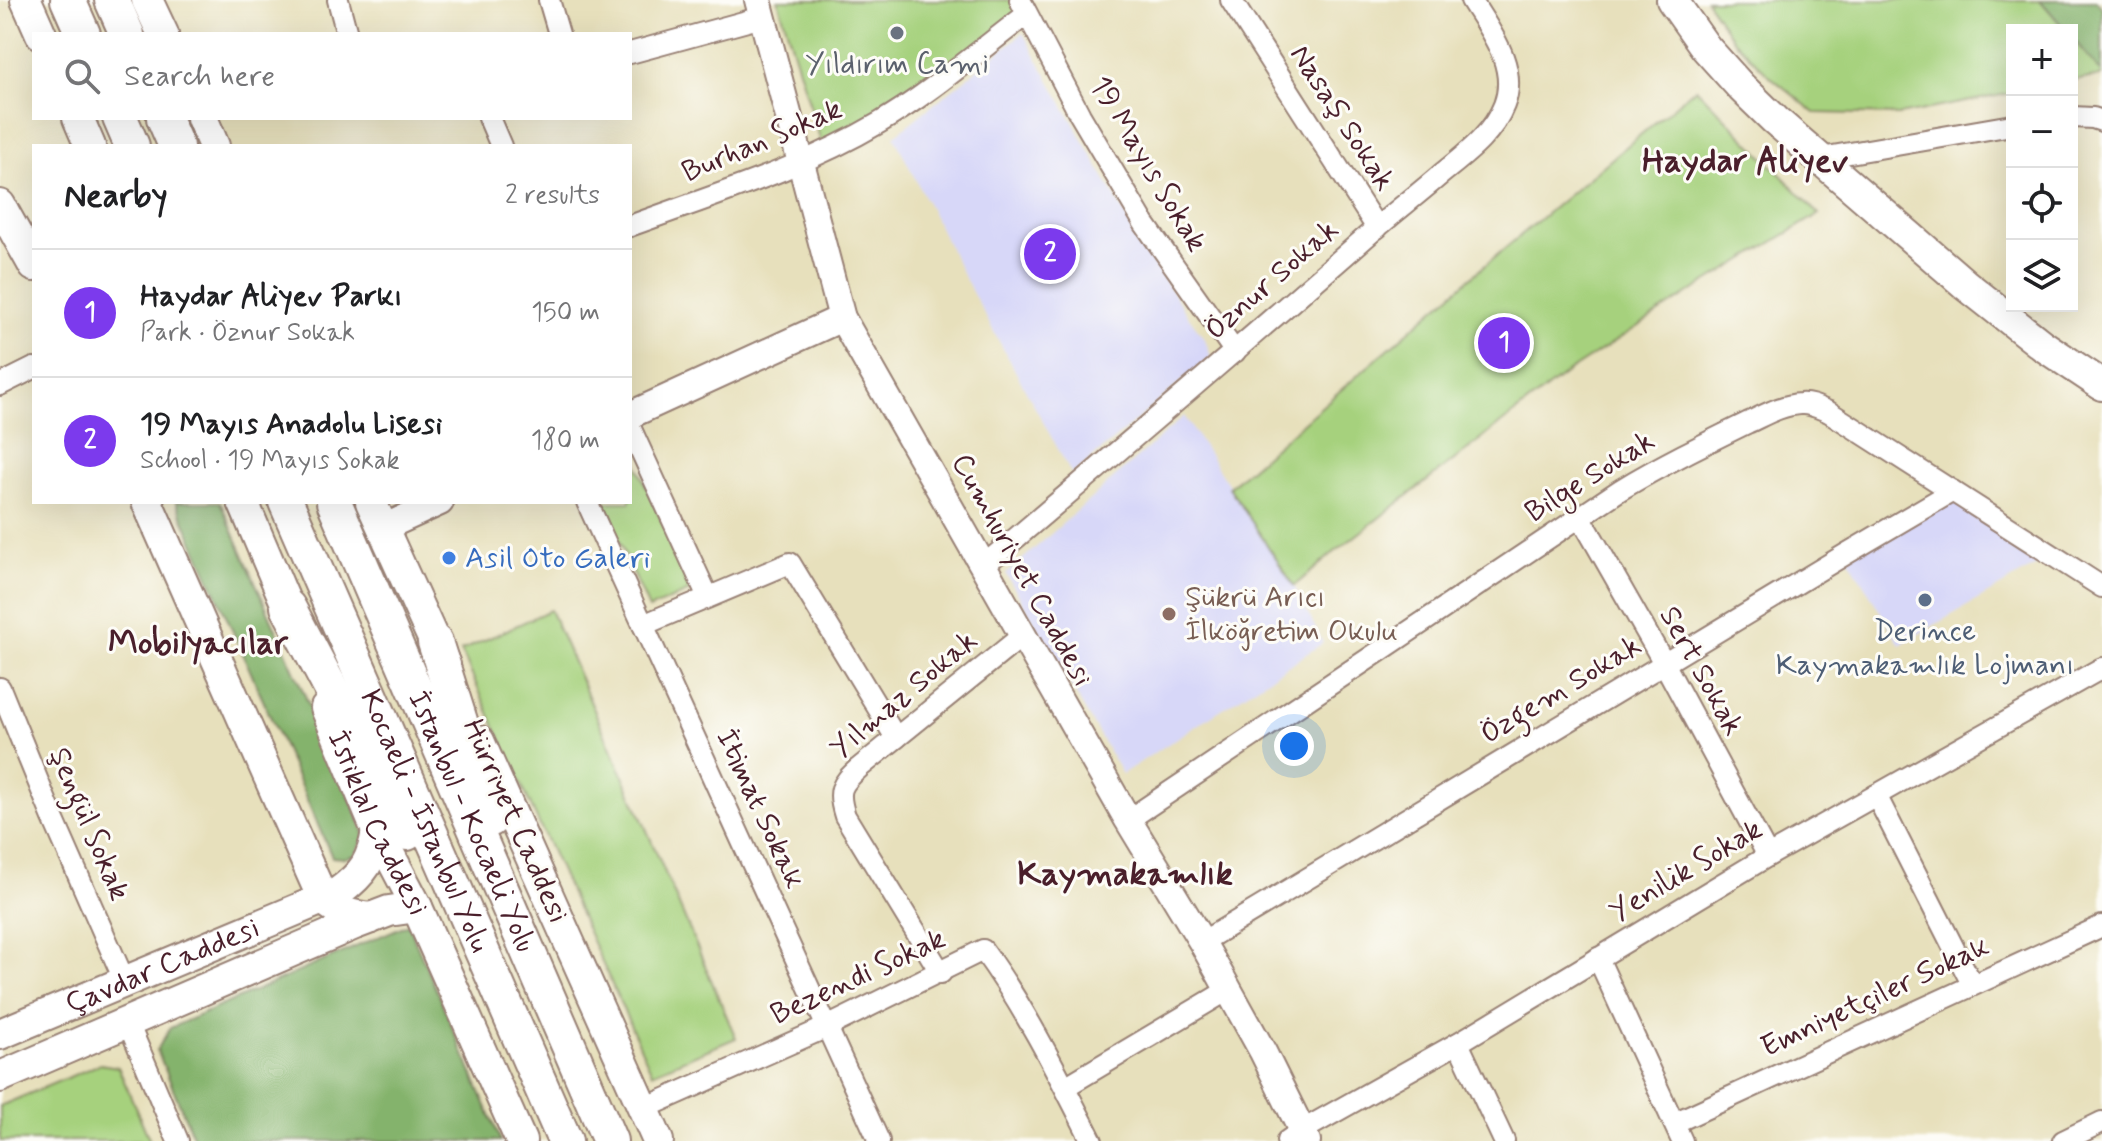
<!DOCTYPE html>
<meta charset="utf-8">
<style>
:root{--surface:#fff;--page:#f2f2f2;--text:#202124;--muted:#757577;--line:#e0e0e0;--accent:#7c3aed}
body{margin:0;font-family:Mynerve,sans-serif;background:var(--page);color:var(--text)}
.controls{position:absolute;right:24px;top:24px;display:grid;overflow:hidden;border-radius:0px;box-shadow:0 8px 32px #0002}
.controls button{width:72px;height:72px;display:grid;place-items:center;padding:0;border:0;border-bottom:2px solid var(--line);background:var(--surface);color:var(--text);font:40px sans-serif}
.you{position:absolute;left:1294px;top:746px;width:28px;height:28px;margin:-20px;border:6px solid #fff;border-radius:50%;background:#1a73e8;box-shadow:0 0 0 12px #1a73e833}
.badge{display:grid;place-items:center;width:52px;height:52px;border-radius:50%;background:var(--accent);color:#fff;font-size:26px;font-weight:700}
.pin{position:absolute;translate:-50% -50%;border:4px solid #fff;box-shadow:0 2px 8px #0006}
.list{margin:0;padding:0;list-style:none}
h2{display:flex;justify-content:space-between;align-items:center;height:104px;margin:0;padding:0 32px;font-size:34px}
h2 small{font-size:26px;font-weight:400;color:var(--muted)}
.list li{display:grid;grid-template-columns:52px 1fr auto;gap:24px;align-items:center;box-sizing:border-box;height:128px;padding:0 32px;border-top:2px solid var(--line)}
.list b{display:block;font-size:30px;white-space:nowrap}
.list p{margin:0;font-size:26px;white-space:nowrap;color:var(--muted)}
.list em{font-size:26px;font-style:normal;color:var(--muted)}
.icon{flex:none;width:44px;height:44px;fill:none;stroke:currentColor;stroke-width:2;stroke-linecap:round;stroke-linejoin:round}
.map{position:relative;flex:none;width:2102px;height:1141px;overflow:hidden}
.search{position:absolute;background:var(--surface);box-shadow:0 8px 32px #0002;left:32px;top:32px;width:600px;height:88px;display:flex;align-items:center;gap:20px;box-sizing:border-box;padding:0 28px;border-radius:0px;color:var(--muted);font-size:30px}
.panel{position:absolute;background:var(--surface);box-shadow:0 8px 32px #0002;left:32px;top:144px;width:600px;height:360px;border-radius:0px}
.map>svg:first-child{display:block}
.built{fill:#d7d7f8}
.green{fill:#a6d17d;stroke:#787854;stroke-width:2}
.forest{fill:#84b36c;stroke:#67694c;stroke-width:2}
.lines{fill:none;stroke-linecap:round;stroke-linejoin:round}
.minor-casing{stroke:#988074;stroke-width:24}
.tertiary-casing{stroke:#988074;stroke-width:30}
.secondary-casing{stroke:#988074;stroke-width:34}
.trunk-casing{stroke:#988074;stroke-width:38}
.minor{stroke:#fff;stroke-width:20}
.tertiary{stroke:#fff;stroke-width:26}
.secondary{stroke:#fff;stroke-width:30}
.trunk{stroke:#fff;stroke-width:34}
.worship-dot{fill:#6b7280;stroke:#fdfcf7;stroke-width:3}
.shop-dot{fill:#3f7fe0;stroke:#fdfcf7;stroke-width:3}
.service-dot{fill:#5c6f8a;stroke:#fdfcf7;stroke-width:3}
.education-dot{fill:#8d6e63;stroke:#fdfcf7;stroke-width:3}
.labels{text-anchor:middle;dominant-baseline:central;stroke-width:6;stroke-linejoin:round;paint-order:stroke}
.worship-label{font-size:30px;fill:#5b616d;stroke:#fdfcf7}
.street-label{font-size:30px;fill:#4a1f2b;stroke:#fdfcf7}
.shop-label{font-size:30px;fill:#366cbe;stroke:#fdfcf7;text-anchor:start}
.education-label{font-size:30px;fill:#785e54;stroke:#fdfcf7;text-anchor:start}
.service-label{font-size:30px;fill:#4e5e75;stroke:#fdfcf7}
.quarter-label{font-size:34px;font-weight:bold;fill:#4a1f2b;stroke:#fdfcf7}
</style>
<div class="map">
<svg width="2102" height="1141" viewBox="0 0 2102 1141">
<rect width="100%" height="100%" fill="#fdfcf7"/>
<filter id="ink" filterUnits="userSpaceOnUse"><feTurbulence type="fractalNoise" baseFrequency=".0125" numOctaves="2"/><feDisplacementMap in="SourceGraphic" scale="16" xChannelSelector="R" yChannelSelector="G"/><feConvolveMatrix kernelMatrix="1 2 1 2 8 2 1 2 1" color-interpolation-filters="sRGB"/></filter>
<filter id="wash" filterUnits="userSpaceOnUse"><feTurbulence type="fractalNoise" baseFrequency=".006" numOctaves="4" result="noise"/><feDisplacementMap in="SourceGraphic" scale="32" xChannelSelector="R" yChannelSelector="G"/><feGaussianBlur stdDeviation="1.8" result="paint"/><feColorMatrix in="noise" values="0 0 0 0 0 0 0 0 0 0 0 0 0 0 0 0 0 1.4 0 .05"/><feComposite in="paint" operator="in"/></filter>
<g filter="url(#wash)">
<rect width="100%" height="100%" fill="#e7e0bc"/>
<g class="built">
<path d="M1023,33L1140,241L1185,312L1205,339L1211,357L1072,475L964,277L894,136Z"/>
<path d="M1184,416L1294,586L1323,643L1122,774L1006,574Z"/>
<path d="M1953,491L2053,556L1900,645L1846,554Z"/>
</g>
<g class="green">
<path d="M778,0H1020L1026,15L824,152Z"/>
<path d="M1706,0H2040L2066,30H2012V93L1899,115L1815,113L1771,77L1734,41Z"/>
<path d="M2072,38L2102,73V76L2072,81Z"/>
<path d="M1696,88L1819,214L1689,293L1568,372L1331,555L1294,586L1229,487L1477,272Z"/>
<path d="M630,450L692,590L649,609L602,502H630Z"/>
<path d="M550,610L639,812L736,1038L652,1073L461,651Z"/>
<path d="M100,1064L118,1067L150,1141H0V1106Z"/>
</g>
<g class="forest">
<path d="M2040,0H2096L2102,8V73L2072,38V30H2066Z"/>
<path d="M176,502H220L361,823L365,837L355,855L344,858L332,857Z"/>
<path d="M408,924L501,1141H195L157,1050L170,1028Z"/>
</g>
</g>
<g filter="url(#ink)">
<g class="lines">
<g class="minor-casing">
<g id="minor">
<path d="M338,0L347,34"/>
<path d="M549,0L559,34"/>
<path d="M1020,0L1080,115L1144,223L1235,352"/>
<path d="M1231,0L1377,228"/>
<path d="M630,53L762,17"/>
<path d="M2072,117L2093,118L2102,121"/>
<path d="M489,118L501,146"/>
<path d="M1821,158L2012,125"/>
<path d="M630,226C714,195 801,169 879,123C931,93 978,51 1026,15"/>
<path d="M0,385L34,368"/>
<path d="M630,427L708,597"/>
<path d="M587,502L879,1141"/>
<path d="M1580,516L1664,663L1768,856"/>
<path d="M983,566C1114,455 1245,343 1374,230C1395,212 1418,194 1439,176C1463,156 1492,136 1504,105C1519,67 1490,31 1471,0"/>
<path d="M643,625L790,563L896,738"/>
<path d="M0,688L53,818L125,982"/>
<path d="M1876,795L1972,984"/>
<path d="M1128,820L1620,490C1661,465 1704,444 1747,423C1763,416 1781,405 1800,404C1811,403 1819,408 1829,412L2102,587"/>
<path d="M1202,942L1846,554L1953,491"/>
<path d="M1598,958L1682,1141"/>
<path d="M941,973L845,816C837,791 840,785 859,768L1022,636"/>
<path d="M128,1023L178,1141"/>
<path d="M1458,1043L1504,1141"/>
<path d="M1065,1087L1228,990"/>
<path d="M645,1108L827,1027L983,950C1026,1009 1059,1076 1092,1141"/>
<path d="M1674,1123L2102,926"/>
<path d="M1287,1141L1303,1130L1458,1043L1768,856L2102,668"/>
<path d="M2063,1141L2102,1122"/>
</g>
</g>
<g class="tertiary-casing">
<g id="tertiary">
<path d="M758,0L842,318L1128,820L1202,942L1263,1052L1307,1141"/>
<path d="M630,415L842,318"/>
<path d="M383,528L440,502"/>
</g>
</g>
<g class="secondary-casing">
<g id="secondary">
<path d="M26,0L41,34"/>
<path d="M147,0L163,34"/>
<path d="M1672,0L1706,48L1742,88L1775,120L1966,285L2042,345L2102,385"/>
<path d="M78,118L90,146"/>
<path d="M202,118L214,146"/>
<path d="M0,205L34,266"/>
<path d="M147,502L323,899C338,912 351,916 371,918"/>
<path d="M243,502L297,629"/>
<path d="M371,502L445,665"/>
<path id="s1" d="M326,708L377,831L417,907L521,1141"/>
<path d="M479,741L658,1141"/>
<path id="s2" d="M0,1034L339,892C364,873 372,861 377,831"/>
<path d="M0,1077L355,924L389,911L417,907"/>
</g>
</g>
<g class="trunk-casing">
<g id="trunk">
<path d="M68,0L83,34"/>
<path d="M112,0L127,34"/>
<path d="M120,118L132,146"/>
<path d="M164,118L176,146"/>
<path id="s3" d="M286,502L565,1141"/>
<path id="s4" d="M334,502L610,1141"/>
<path d="M288,607L407,833"/>
<path d="M435,642L491,819"/>
</g>
</g>
<use href="#minor" class="minor"/>
<use href="#tertiary" class="tertiary"/>
<use href="#secondary" class="secondary"/>
<use href="#trunk" class="trunk"/>
</g>
</g>
<circle class="worship-dot" cx="897" cy="33" r="8"/>
<circle class="shop-dot" cx="449" cy="558" r="8"/>
<circle class="service-dot" cx="1925" cy="600" r="8"/>
<circle class="education-dot" cx="1169" cy="614" r="8"/>
<g class="labels">
<g class="worship-label">
<text x="897" y="64">Yıldırım Cami</text>
</g>
<g class="street-label">
<text transform="translate(1342 118) rotate(57)">Nasaş Sokak</text>
<text transform="translate(762 141) rotate(-23)">Burhan Sokak</text>
<text transform="translate(1148 164) rotate(59)">19 Mayıs Sokak</text>
<text transform="translate(1272 280) rotate(-41)">Öznur Sokak</text>
<text transform="translate(1590 477) rotate(-32)">Bilge Sokak</text>
<text transform="translate(1022 570) rotate(61)">Cumhuriyet Caddesi</text>
<text transform="translate(1701 671) rotate(61)">Sert Sokak</text>
<text transform="translate(1561 690) rotate(-31)">Özgem Sokak</text>
<text transform="translate(904 695) rotate(-40)">Yılmaz Sokak</text>
<text transform="translate(760 809) rotate(65)">İtimat Sokak</text>
<text stroke="none"><textPath href="#s4" startOffset="348">İstanbul - Kocaeli Yolu</textPath></text>
<text transform="translate(515 821) rotate(66)">Hürriyet Caddesi</text>
<text stroke="none"><textPath href="#s3" startOffset="348">Kocaeli - İstanbul Yolu</textPath></text>
<text stroke="none"><textPath href="#s1" startOffset="126">İstiklal Caddesi</textPath></text>
<text transform="translate(89 824) rotate(67)">Şengül Sokak</text>
<text transform="translate(1686 871) rotate(-31)">Yenilik Sokak</text>
<text stroke="none"><textPath href="#s2" startOffset="176">Çavdar Caddesi</textPath></text>
<text transform="translate(858 977) rotate(-25)">Bezendi Sokak</text>
<text transform="translate(1875 997) rotate(-25)">Emniyetçiler Sokak</text>
</g>
<g class="shop-label">
<text x="465" y="558">Asil Oto Galeri</text>
</g>
<g class="education-label">
<text x="1185" y="597">Şükrü Arıcı<tspan x="1185" dy="34">İlköğretim Okulu</tspan></text>
</g>
<g class="service-label">
<text x="1925" y="631">Derince<tspan x="1925" dy="34">Kaymakamlık Lojmanı</tspan></text>
</g>
<g class="quarter-label">
<text x="1745" y="161">Haydar Aliyev</text>
<text x="198" y="643">Mobilyacılar</text>
<text x="1125" y="874">Kaymakamlık</text>
</g>
</g>
</svg>
<div class="controls">
<button>+</button>
<button>−</button>
<button><svg class="icon" aria-label="locate" viewBox="0 0 24 24"><circle cx="12" cy="12" r="6"/><path d="M12 2v4M12 18v4M2 12h4M18 12h4"/></svg></button>
<button><svg class="icon" aria-label="layers" viewBox="0 0 24 24"><path d="M12 4l9 5-9 5-9-5zM3 14l9 5 9-5"/></svg></button>
</div>
<div class="you"></div>
<div class="pin badge" style="left:1504px;top:343px">1</div>
<div class="pin badge" style="left:1050px;top:254px">2</div>
<div class="search"><svg class="icon" aria-label="search" viewBox="0 0 24 24"><circle cx="10" cy="10" r="6"/><path d="M15 15l6 6"/></svg>Search here</div>
<section class="panel">
<h2>Nearby<small>2 results</small></h2>
<ul class="list">
<li><span class="badge">1</span><div><b>Haydar Aliyev Parkı</b><p>Park · Öznur Sokak</p></div><em>150 m</em></li>
<li><span class="badge">2</span><div><b>19 Mayıs Anadolu Lisesi</b><p>School · 19 Mayıs Sokak</p></div><em>180 m</em></li>
</ul>
</section>
</div>
